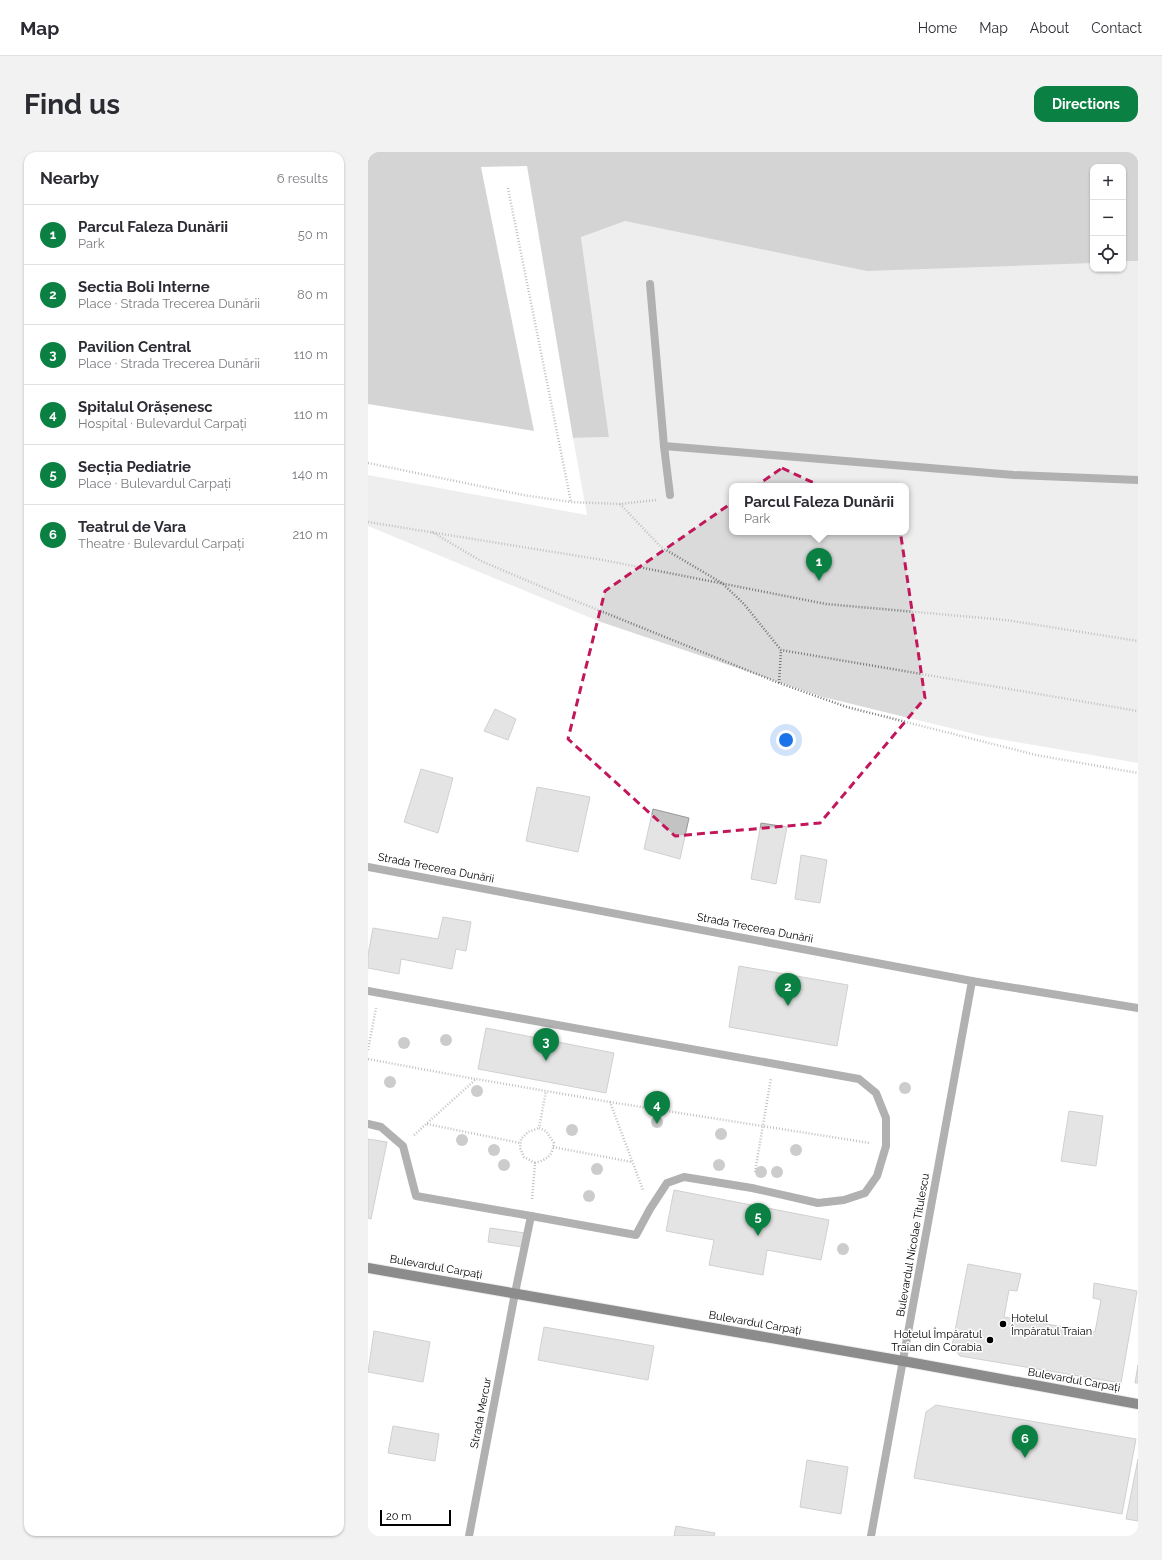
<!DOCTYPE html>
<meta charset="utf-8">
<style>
:root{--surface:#fff;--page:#f2f2f3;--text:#2b2b33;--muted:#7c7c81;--line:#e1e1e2;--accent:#0b8043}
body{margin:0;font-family:Raleway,sans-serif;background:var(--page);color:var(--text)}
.controls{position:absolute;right:12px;top:12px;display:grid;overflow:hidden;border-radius:8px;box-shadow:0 1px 3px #0004}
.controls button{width:36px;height:36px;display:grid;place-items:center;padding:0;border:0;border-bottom:1px solid var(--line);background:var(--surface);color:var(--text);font:20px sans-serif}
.scale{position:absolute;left:12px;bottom:10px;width:71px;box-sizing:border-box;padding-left:4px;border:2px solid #000;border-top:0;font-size:11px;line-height:14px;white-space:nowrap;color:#000;-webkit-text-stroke:3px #fff;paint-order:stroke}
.you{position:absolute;left:418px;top:588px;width:14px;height:14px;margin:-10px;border:3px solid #fff;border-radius:50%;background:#1a73e8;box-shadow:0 0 0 6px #1a73e833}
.badge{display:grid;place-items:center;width:26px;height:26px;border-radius:50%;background:var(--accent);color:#fff;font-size:13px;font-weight:700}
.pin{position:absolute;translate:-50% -33px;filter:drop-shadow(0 1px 2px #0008)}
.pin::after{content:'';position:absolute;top:21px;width:14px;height:12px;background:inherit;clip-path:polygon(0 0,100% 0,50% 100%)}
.popup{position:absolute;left:361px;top:331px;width:180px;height:52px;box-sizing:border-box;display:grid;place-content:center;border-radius:8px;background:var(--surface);filter:drop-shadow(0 1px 3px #0005);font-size:13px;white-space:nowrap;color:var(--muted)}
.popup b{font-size:15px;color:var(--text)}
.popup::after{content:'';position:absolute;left:50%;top:100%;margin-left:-8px;border:8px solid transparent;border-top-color:var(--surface)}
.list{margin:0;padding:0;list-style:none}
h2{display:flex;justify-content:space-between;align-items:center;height:52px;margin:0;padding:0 16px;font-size:17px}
h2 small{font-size:13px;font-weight:400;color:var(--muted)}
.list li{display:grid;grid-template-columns:26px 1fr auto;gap:12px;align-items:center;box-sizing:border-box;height:60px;padding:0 16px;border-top:1px solid var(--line)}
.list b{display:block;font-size:15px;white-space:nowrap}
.list p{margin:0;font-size:13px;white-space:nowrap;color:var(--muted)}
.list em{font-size:13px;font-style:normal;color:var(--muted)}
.icon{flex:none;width:22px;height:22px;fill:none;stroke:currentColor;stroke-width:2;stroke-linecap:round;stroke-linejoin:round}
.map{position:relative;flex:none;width:770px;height:1384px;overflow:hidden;border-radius:12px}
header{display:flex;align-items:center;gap:24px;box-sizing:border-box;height:56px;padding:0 20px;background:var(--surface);border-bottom:1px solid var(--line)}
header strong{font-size:19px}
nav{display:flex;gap:22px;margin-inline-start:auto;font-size:14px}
.intro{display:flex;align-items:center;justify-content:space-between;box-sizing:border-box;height:96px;padding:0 24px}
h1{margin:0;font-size:28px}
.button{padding:10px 18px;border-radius:12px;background:var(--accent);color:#fff;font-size:14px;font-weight:700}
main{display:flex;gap:24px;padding:0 24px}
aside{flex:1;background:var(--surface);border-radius:12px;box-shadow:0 1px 3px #0004}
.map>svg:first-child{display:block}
.green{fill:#dadada;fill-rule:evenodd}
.water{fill:#a1a1a1}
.building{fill:#c3c3c3;stroke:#979797}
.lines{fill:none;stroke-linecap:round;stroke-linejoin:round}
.primary-casing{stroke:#dbdbdb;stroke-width:12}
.path{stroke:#757575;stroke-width:2.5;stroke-dasharray:1 2;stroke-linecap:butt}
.service{stroke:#535353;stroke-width:8}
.minor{stroke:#535353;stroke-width:8}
.tertiary{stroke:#535353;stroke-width:8}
.primary{stroke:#000;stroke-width:10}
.tree{fill:#8e8e8e}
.marked{fill:none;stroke:#c2185b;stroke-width:3;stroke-dasharray:8 5;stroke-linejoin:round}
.poi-dot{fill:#000;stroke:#fff;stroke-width:1.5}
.labels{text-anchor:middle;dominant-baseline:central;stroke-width:3;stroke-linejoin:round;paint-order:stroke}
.street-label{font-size:11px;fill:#000;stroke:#fff}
.poi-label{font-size:11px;fill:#000;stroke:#fff;text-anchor:start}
</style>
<header>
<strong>Map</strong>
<nav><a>Home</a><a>Map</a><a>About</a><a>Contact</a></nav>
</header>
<div class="intro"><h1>Find us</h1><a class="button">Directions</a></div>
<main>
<aside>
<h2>Nearby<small>6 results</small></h2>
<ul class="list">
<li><span class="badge">1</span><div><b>Parcul Faleza Dunării</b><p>Park</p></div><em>50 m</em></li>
<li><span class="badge">2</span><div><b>Sectia Boli Interne</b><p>Place · Strada Trecerea Dunării</p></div><em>80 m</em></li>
<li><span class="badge">3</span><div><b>Pavilion Central</b><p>Place · Strada Trecerea Dunării</p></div><em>110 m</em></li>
<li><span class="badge">4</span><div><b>Spitalul Orășenesc</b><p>Hospital · Bulevardul Carpați</p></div><em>110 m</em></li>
<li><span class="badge">5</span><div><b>Secția Pediatrie</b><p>Place · Bulevardul Carpați</p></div><em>140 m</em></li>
<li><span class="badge">6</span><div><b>Teatrul de Vara</b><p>Theatre · Bulevardul Carpați</p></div><em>210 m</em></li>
</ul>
</aside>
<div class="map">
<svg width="770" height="1384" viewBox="0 0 770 1384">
<rect width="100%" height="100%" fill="#fff"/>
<path class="green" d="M264,59L725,111V117H755V109H770V611L619,585L455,545L230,469L0,374V323L219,363L205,286L241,285L213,85ZM364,334H538V380H364Z"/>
<path class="water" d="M0,0H770V109H755V15H725V111L499,119L257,69L213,85L241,285L205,286L159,14L113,15L166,279L0,252Z"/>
<g class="building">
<path d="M127,557L148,567L140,588L116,579Z"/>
<path d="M53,617L85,626L70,681L36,670Z"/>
<path d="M169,635L222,645L210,700L158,689Z"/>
<path d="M285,657L321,666L312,707L276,697Z"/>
<path d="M393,671L419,675L408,732L383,727Z"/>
<path d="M433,703L459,708L452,751L427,747Z"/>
<path d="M75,765L103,770L98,799L88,797L84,817L33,807L31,822L0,816V803L5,776L70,787Z"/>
<path d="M371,814L480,833L469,894L361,875Z"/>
<path d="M118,876L246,901L238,941L110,917Z"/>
<path d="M701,959L735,964L728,1014L693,1009Z"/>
<path d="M0,987L19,990L3,1067L0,1066Z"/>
<path d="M306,1038L461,1068L453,1108L399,1098L395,1123L341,1113L346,1088L298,1079Z"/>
<path d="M122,1076L157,1081L154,1095L120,1090Z"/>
<path d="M600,1112L653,1122L649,1139L641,1138L636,1165L727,1180L733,1148L725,1146L726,1131L769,1139L753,1231L592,1204L584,1194Z"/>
<path d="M176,1175L286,1194L280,1228L170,1208Z"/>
<path d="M6,1179L62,1190L55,1230L0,1220Z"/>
<path d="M770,1213V1231H767Z"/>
<path d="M568,1253L768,1287L754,1362L546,1326L558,1260Z"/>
<path d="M25,1274L71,1282L67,1309L20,1301Z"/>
<path d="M770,1307V1369L758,1367Z"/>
<path d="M439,1308L480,1315L473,1362L432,1355Z"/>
<path d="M308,1374L347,1381L346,1384H306Z"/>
</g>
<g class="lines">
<g class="primary-casing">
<path id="primary" d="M0,1116L535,1209L770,1252"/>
</g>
<g class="path">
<path d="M140,36L203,350"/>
<path d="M0,311L155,343L203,350L252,352L288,348"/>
<path d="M252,352L293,395L354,431L376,452L413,498L770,559"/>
<path d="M0,370L235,408L458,452L638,468L770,489"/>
<path d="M64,380L113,409L193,443L411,531L479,555L668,603L770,621"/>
<path d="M411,531L413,498"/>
<path d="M0,898L8,856"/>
<path d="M0,907L107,927"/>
<path d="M242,950L502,991"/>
<path d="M59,972L152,991"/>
<path d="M46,983L108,927L242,950L275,1038"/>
<path d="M185,995L264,1010"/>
<path d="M167,1011L156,1005L152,996L153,987L160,980L171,976"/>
<path d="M387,1020L403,926"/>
<path d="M164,1047L167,1011C180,1007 184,1004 186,991L178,979L171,976L178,939"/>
</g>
<g class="service">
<path d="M282,132L296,294L302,343"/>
<path d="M296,294L646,323L770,328"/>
<path d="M0,839L491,927L508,941L518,966V994L509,1024L497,1041L476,1048L450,1051L384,1036L316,1025L299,1031L282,1057L268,1083L163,1064L147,1141"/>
<path d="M0,972L13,975L35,994L48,1044L163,1064"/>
</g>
<g class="minor">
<path d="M0,715L604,829L770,856"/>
<path d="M101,1384L147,1141"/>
</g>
<path class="tertiary" d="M503,1384L604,829"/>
<use href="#primary" class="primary"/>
</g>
<g class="tree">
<circle cx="78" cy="888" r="6"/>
<circle cx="36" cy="891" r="6"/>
<circle cx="22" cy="930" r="6"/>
<circle cx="537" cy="936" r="6"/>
<circle cx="109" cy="939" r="6"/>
<circle cx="289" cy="970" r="6"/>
<circle cx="204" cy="978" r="6"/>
<circle cx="353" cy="982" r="6"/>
<circle cx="94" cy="988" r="6"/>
<circle cx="126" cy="998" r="6"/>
<circle cx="428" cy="998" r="6"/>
<circle cx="136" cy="1013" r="6"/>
<circle cx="351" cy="1013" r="6"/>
<circle cx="229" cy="1017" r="6"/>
<circle cx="393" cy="1020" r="6"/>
<circle cx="409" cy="1020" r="6"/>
<circle cx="221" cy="1044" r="6"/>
<circle cx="475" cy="1097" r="6"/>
</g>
<path d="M0 0H770V1384H0ZM414,316L531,371L557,546L452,671L307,684L200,587L237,439Z" fill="#fff" fill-opacity=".55" fill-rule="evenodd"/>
<path class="marked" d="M414,316L531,371L557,546L452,671L307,684L200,587L237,439Z"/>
<g class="poi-dot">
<circle cx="635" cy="1172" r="4"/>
<circle cx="622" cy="1188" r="4"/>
</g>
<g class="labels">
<g class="street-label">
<text transform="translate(68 716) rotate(11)">Strada Trecerea Dunării</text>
<text transform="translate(387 776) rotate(11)">Strada Trecerea Dunării</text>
<text transform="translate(545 1093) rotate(-80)">Bulevardul Nicolae Titulescu</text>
<text transform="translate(68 1115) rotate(10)">Bulevardul Carpați</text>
<text transform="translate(387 1171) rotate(10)">Bulevardul Carpați</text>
<text transform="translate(706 1228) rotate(10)">Bulevardul Carpați</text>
<text transform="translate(113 1261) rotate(-79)">Strada Mercur</text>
</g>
<g class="poi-label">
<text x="643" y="1166">Hotelul<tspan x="643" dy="13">Împăratul Traian</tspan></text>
<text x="614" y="1182" text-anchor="end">Hotelul Împăratul<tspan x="614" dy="13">Traian din Corabia</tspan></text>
</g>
</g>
</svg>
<div class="controls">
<button>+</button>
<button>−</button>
<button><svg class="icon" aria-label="locate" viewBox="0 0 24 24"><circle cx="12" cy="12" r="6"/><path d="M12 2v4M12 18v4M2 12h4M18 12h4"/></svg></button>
</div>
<div class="scale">20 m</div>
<div class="you"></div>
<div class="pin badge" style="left:451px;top:429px">1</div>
<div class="popup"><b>Parcul Faleza Dunării</b>Park</div>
<div class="pin badge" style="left:420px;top:854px">2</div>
<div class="pin badge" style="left:178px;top:909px">3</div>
<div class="pin badge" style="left:289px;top:972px">4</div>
<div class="pin badge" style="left:390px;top:1084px">5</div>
<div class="pin badge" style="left:657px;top:1306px">6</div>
</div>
</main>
